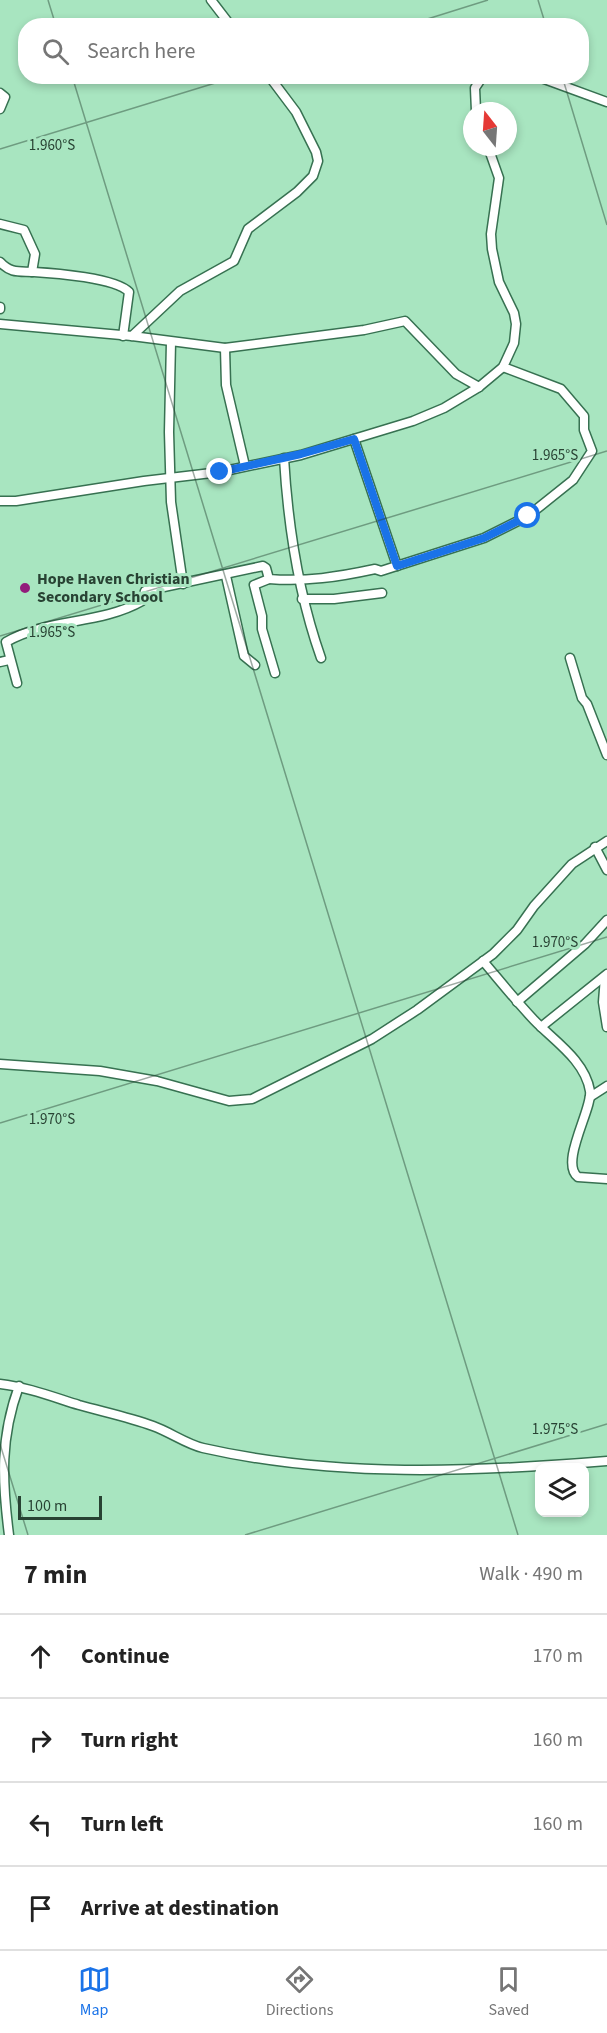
<!DOCTYPE html>
<meta charset="utf-8">
<style>
:root{--surface:#fff;--page:#f6f6f6;--text:#222;--muted:#767676;--line:#e0e0e0;--accent:#1a73e8}
body{margin:0;font-family:"Source Sans 3",sans-serif;background:var(--page);color:var(--text)}
.controls{position:absolute;right:18px;bottom:18px;display:grid;overflow:hidden;border-radius:12px;box-shadow:0 3px 9px #0003}
.controls button{width:54px;height:54px;display:grid;place-items:center;padding:0;border:0;border-bottom:2px solid var(--line);background:var(--surface);color:var(--text);font:30px sans-serif}
.compass{position:absolute;left:463px;top:102px;width:54px;height:54px;border-radius:50%;background:var(--surface);box-shadow:0 3px 9px #0003;rotate:343deg}
.scale{position:absolute;left:18px;bottom:15px;width:84px;box-sizing:border-box;padding-left:6px;border:3px solid #284233;border-top:0;font-size:16px;line-height:21px;white-space:nowrap;color:#284233;-webkit-text-stroke:4px #a8e5c0;paint-order:stroke}
.stop{position:absolute;width:18px;height:18px;margin:-14px;border:4px solid #1a73e8;border-radius:50%;background:#fff}
.stop.end{background:#1a73e8;border-color:#fff;box-shadow:0 2px 6px #0008}
.list{margin:0;padding:0;list-style:none}
h2{display:flex;justify-content:space-between;align-items:center;height:78px;margin:0;padding:0 24px;font-size:26px}
h2 small{font-size:20px;font-weight:400;color:var(--muted)}
.list li{display:grid;grid-template-columns:39px 1fr auto;gap:18px;align-items:center;box-sizing:border-box;height:84px;padding:0 24px;border-top:2px solid var(--line)}
.list b{display:block;font-size:22px;white-space:nowrap}
.list em{font-size:20px;font-style:normal;color:var(--muted)}
.icon{flex:none;width:33px;height:33px;fill:none;stroke:currentColor;stroke-width:2;stroke-linecap:round;stroke-linejoin:round}
.map{position:relative;flex:none;width:607px;height:1535px;overflow:hidden}
.search{position:absolute;background:var(--surface);box-shadow:0 3px 9px #0003;left:18px;right:18px;top:18px;height:66px;display:flex;align-items:center;gap:15px;box-sizing:border-box;padding:0 21px;border-radius:24px;color:var(--muted);font-size:22px}
.sheet{height:414px;background:var(--surface)}
nav{display:flex;justify-content:space-around;align-items:center;box-sizing:border-box;height:84px;border-top:2px solid var(--line);background:var(--surface);font-size:16px;color:var(--muted)}
nav a{display:grid;justify-items:center;gap:3px}
nav .on{color:var(--accent)}
.map>svg:first-child{display:block}
.lines{fill:none;stroke-linecap:round;stroke-linejoin:round}
.minor-casing{stroke:#377151;stroke-width:11}
.minor{stroke:#fff;stroke-width:8}
.route{stroke:#1a73e8;stroke-width:8}
.ticks{fill:none;stroke:#284233;stroke-width:1.5;stroke-opacity:0.45}
.poi-dot{fill:#921c7b;stroke:#a8e5c0;stroke-width:2}
.labels{text-anchor:middle;dominant-baseline:central;stroke-width:6;stroke-linejoin:round;paint-order:stroke}
.poi-label{font-size:16px;font-weight:bold;fill:#284233;stroke:#a8e5c0;text-anchor:start}
.ticks-label{font-size:15px;text-anchor:middle;fill:#284233;stroke:#a8e5c0;stroke-width:6;stroke-linejoin:round;paint-order:stroke}
</style>
<div class="map">
<svg width="607" height="1535" viewBox="0 0 607 1535">
<rect width="100%" height="100%" fill="#a8e5c0"/>
<g class="lines">
<g class="minor-casing">
<g id="minor">
<path d="M211,0L231,26"/>
<path d="M536,76L607,102"/>
<path d="M0,93L5,97L0,109"/>
<path d="M476,111L475,88L483,76"/>
<path d="M0,224L24,230L35,254L32,272"/>
<path d="M0,262C11,274 20,271 34,272C55,273 116,278 129,292L123,336"/>
<path d="M0,307V309"/>
<path d="M0,324L132,336L225,348L364,330L405,321L456,374L479,387"/>
<path d="M132,336L180,291L234,261L248,229L297,192L313,176L318,161L316,152L296,112L269,76"/>
<path d="M171,342L169,432L171,502L183,584"/>
<path d="M225,348L226,385L245,466"/>
<path d="M354,439L397,566"/>
<path d="M284,458C288,526 298,593 321,658"/>
<path d="M0,501H16L144,481L220,472L301,455L413,421L444,408L479,387L503,367L514,343L516,324L514,313L499,282L492,249L491,234L499,178L488,147"/>
<path d="M226,576L244,656L255,665"/>
<path d="M269,579L254,585L262,616V629L275,673"/>
<path d="M302,599H334L382,593"/>
<path d="M570,658L582,698L587,704L607,755"/>
<path d="M0,662L9,660"/>
<path d="M17,683L6,642C47,618 100,625 142,601L145,591L263,566L266,568L269,579C306,582 338,577 375,569L381,571L484,538L528,516L573,480L592,451L584,430V416L561,389L503,367"/>
<path d="M595,847L607,870"/>
<path d="M483,961C500,981 516,1001 534,1020C553,1040 585,1060 590,1091C593,1108 559,1163 578,1177L607,1179"/>
<path d="M605,977L603,1002L607,1027"/>
<path d="M517,1002L585,944L607,920"/>
<path d="M541,1027L607,974"/>
<path d="M0,1064L100,1071L157,1081L229,1101L252,1099L372,1039L417,1010L493,954L517,930L534,906L572,864L607,841"/>
<path d="M590,1097L607,1086"/>
<path d="M0,1384C27,1387 53,1397 79,1405C104,1412 129,1417 153,1426C170,1432 186,1444 203,1448C335,1478 474,1472 607,1461"/>
<path d="M9,1535C2,1480 0,1438 19,1386"/>
</g>
</g>
<use href="#minor" class="minor"/>
</g>
<g class="lines">
<path class="route" d="M220,472L301,454L354,439L397,566L484,538L528,516"/>
</g>
<path class="ticks" d="M48,0L56,26M538,0L546,26M405,26L488,0M72,76L518,1535M562,76L607,225M0,149L238,76M0,636L607,451M0,1123L607,937M0,1444L28,1535M245,1535L607,1424"/>
<circle class="poi-dot" cx="25" cy="588" r="6"/>
<g class="labels">
<g class="poi-label">
<text x="37" y="579">Hope Haven Christian<tspan x="37" dy="18">Secondary School</tspan></text>
</g>
</g>
<g class="ticks-label">
<text x="52" y="150">1.960°S</text>
<text x="555" y="460">1.965°S</text>
<text x="52" y="637">1.965°S</text>
<text x="555" y="947">1.970°S</text>
<text x="52" y="1124">1.970°S</text>
<text x="555" y="1434">1.975°S</text>
</g>
</svg>
<div class="controls">
<button><svg class="icon" aria-label="layers" viewBox="0 0 24 24"><path d="M12 4l9 5-9 5-9-5zM3 14l9 5 9-5"/></svg></button>
</div>
<svg class="compass" viewBox="-18 -18 36 36"><path d="M0-13l5 13h-10z" fill="#e53935"/><path d="M0 13l5-13h-10z" fill="#767676"/></svg>
<div class="scale">100 m</div>
<div class="stop" style="left:528px;top:516px"></div>
<div class="stop end" style="left:220px;top:472px"></div>
<div class="search"><svg class="icon" aria-label="search" viewBox="0 0 24 24"><circle cx="10" cy="10" r="6"/><path d="M15 15l6 6"/></svg>Search here</div>
</div>
<section class="sheet">
<h2>7 min<small>Walk · 490 m</small></h2>
<ul class="list">
<li><svg class="icon" aria-label="ahead" viewBox="0 0 24 24"><path d="M12 20V5M6 11l6-6 6 6"/></svg><div><b>Continue</b></div><em>170 m</em></li>
<li><svg class="icon" aria-label="right" viewBox="0 0 24 24"><path d="M7 20v-9h11M14 6l5 5-5 5"/></svg><div><b>Turn right</b></div><em>160 m</em></li>
<li><svg class="icon" aria-label="left" viewBox="0 0 24 24"><path d="M17 20v-9H6M10 6l-5 5 5 5"/></svg><div><b>Turn left</b></div><em>160 m</em></li>
<li><svg class="icon" aria-label="arrive" viewBox="0 0 24 24"><path d="M6 21V4h12l-3 4 3 4H6"/></svg><div><b>Arrive at destination</b></div></li>
</ul>
</section>
<nav>
<a class="on"><svg class="icon" aria-label="map" viewBox="0 0 24 24"><path d="M3 6l6-2 6 2 6-2v14l-6 2-6-2-6 2zM9 4v14M15 6v14"/></svg>Map</a>
<a><svg class="icon" aria-label="directions" viewBox="0 0 24 24"><path d="M12 3l9 9-9 9-9-9zM9 14v-3h6M13 9l2 2-2 2"/></svg>Directions</a>
<a><svg class="icon" aria-label="saved" viewBox="0 0 24 24"><path d="M7 4h10v16l-5-4-5 4z"/></svg>Saved</a>
</nav>
